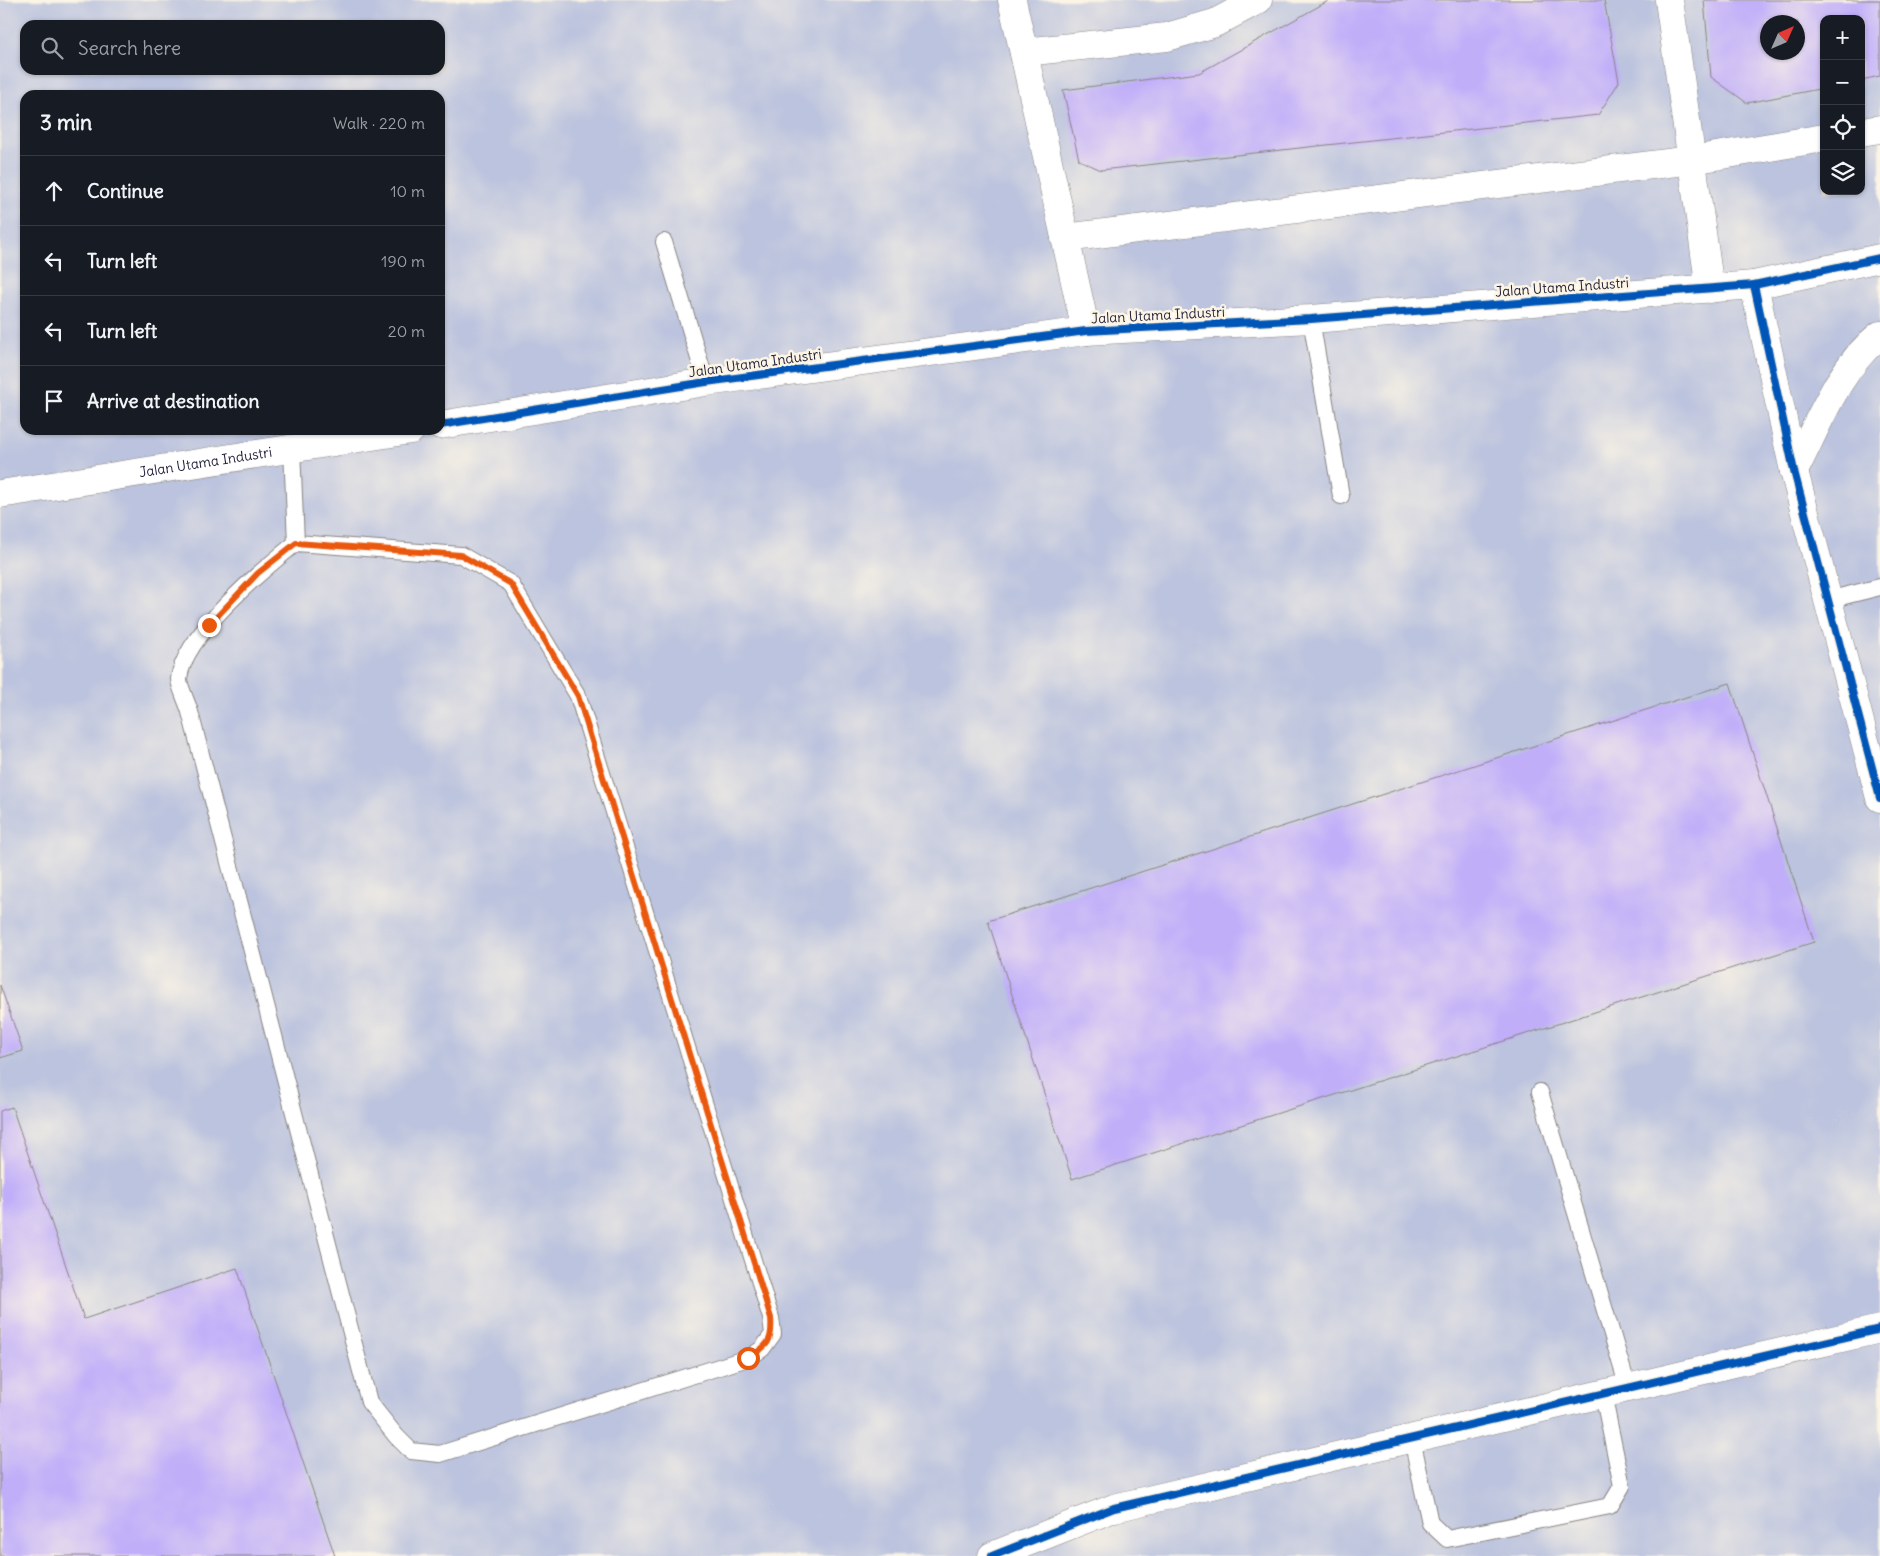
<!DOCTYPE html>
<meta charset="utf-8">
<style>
:root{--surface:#171b24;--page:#20242c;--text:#f1f3f6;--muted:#9ea1a6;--line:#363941}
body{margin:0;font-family:Delius,sans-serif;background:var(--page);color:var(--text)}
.controls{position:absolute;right:15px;top:15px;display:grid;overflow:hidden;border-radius:10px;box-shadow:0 1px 4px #0004}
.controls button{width:45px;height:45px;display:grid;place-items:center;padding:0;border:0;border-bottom:1px solid var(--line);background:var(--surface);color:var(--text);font:25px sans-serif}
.compass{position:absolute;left:1760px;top:15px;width:45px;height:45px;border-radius:50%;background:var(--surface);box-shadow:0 1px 4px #0004;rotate:45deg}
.stop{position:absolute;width:15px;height:15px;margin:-11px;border:4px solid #ea580c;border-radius:50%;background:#fff}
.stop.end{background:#ea580c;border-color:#fff;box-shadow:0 1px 5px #0008}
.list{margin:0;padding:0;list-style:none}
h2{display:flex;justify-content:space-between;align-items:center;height:65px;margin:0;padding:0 20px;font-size:21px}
h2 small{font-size:16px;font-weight:400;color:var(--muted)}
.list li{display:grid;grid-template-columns:32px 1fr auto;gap:15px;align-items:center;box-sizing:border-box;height:70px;padding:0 20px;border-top:1px solid var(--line)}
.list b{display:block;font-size:19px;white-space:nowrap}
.list em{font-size:16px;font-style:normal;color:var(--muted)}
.icon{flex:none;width:28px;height:28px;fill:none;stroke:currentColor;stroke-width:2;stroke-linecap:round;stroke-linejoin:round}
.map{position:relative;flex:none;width:1880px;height:1556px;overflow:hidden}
.search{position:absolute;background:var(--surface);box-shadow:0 1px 4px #0004;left:20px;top:20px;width:425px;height:55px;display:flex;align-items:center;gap:12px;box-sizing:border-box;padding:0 18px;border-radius:15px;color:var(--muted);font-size:19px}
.panel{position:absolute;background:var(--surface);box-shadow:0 1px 4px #0004;left:20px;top:90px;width:425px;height:345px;border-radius:15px}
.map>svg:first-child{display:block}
.industrial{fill:#bbc3de;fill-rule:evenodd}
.building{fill:#c0aef9;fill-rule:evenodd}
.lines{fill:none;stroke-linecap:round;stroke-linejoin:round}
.service-casing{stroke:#888482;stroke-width:18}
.minor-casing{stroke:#888482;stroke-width:29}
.service{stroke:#fff;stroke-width:16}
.minor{stroke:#fff;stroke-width:28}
.cycleway-casing{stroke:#fcf5e5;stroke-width:11}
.cycleway{stroke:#0057b8;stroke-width:8}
.route{stroke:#ea580c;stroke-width:6}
.labels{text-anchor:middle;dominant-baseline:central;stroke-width:5;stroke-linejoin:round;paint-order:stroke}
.street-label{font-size:14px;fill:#22223b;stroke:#fcf5e5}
</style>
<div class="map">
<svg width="1880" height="1556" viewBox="0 0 1880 1556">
<rect width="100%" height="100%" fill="#fcf5e5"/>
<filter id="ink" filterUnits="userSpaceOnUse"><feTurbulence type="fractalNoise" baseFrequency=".02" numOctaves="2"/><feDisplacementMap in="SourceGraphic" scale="10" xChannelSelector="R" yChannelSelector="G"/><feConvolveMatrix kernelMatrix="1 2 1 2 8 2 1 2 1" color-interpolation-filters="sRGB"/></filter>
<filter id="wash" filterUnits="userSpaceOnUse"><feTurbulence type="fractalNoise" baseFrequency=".0096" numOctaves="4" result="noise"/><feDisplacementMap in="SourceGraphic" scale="20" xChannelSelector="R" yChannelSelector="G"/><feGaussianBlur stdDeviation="1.12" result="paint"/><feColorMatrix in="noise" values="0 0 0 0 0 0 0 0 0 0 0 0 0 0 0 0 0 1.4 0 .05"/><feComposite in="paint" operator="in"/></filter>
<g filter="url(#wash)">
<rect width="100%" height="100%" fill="#efe6c8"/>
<path class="industrial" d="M0,0H1880V1556H0ZM1824,19H1861V191H1824ZM1768,22H1798V52H1768ZM25,25H440V70H25ZM25,95H440V430H25Z"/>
<g id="blocks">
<g class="building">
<path d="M1330,0H1604L1619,82L1598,115L1101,170L1079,160L1063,90L1199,73Z"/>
<path d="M1704,0H1880V76L1861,80V19H1824V88L1747,103L1711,77ZM1768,22H1798V52H1768Z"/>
<path d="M1730,683L1814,942L1072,1179L988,921Z"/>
<path d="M0,985L23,1051L0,1058Z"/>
<path d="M12,1107L84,1319L237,1268L335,1556H0V1111Z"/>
</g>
</g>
</g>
<g filter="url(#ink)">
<use href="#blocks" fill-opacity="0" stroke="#888482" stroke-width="1"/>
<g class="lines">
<g class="service-casing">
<g id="service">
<path d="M664,242L706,382"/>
<path d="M1311,319L1341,496"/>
<path d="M292,449L296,543L461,555L511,584L578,696L771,1318L773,1334L762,1349L748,1358L440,1454L411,1451L396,1436L369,1402L190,712C188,704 179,686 179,679C183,636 262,570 296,543"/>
<path d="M1828,600L1880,587"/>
<path d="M1540,1092L1628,1388"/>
<path d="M1412,1439L1430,1523L1447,1539L1610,1506L1622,1486L1603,1394"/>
</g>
</g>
<g class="minor-casing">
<g id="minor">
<path d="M1012,0L1086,331"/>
<path d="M1669,0L1710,289"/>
<path d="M1024,52L1167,37L1215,23L1258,0"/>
<path d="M1861,132L1880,129"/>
<path d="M1065,238L1692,160L1824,138"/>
<path d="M1754,285L1794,471L1880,798"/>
<path d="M440,425L706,382L1086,331L1311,319L1754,285L1880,258"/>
<path d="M1794,471C1818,425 1838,368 1880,335"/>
<path id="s1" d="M0,494L411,430"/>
<path d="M992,1556L1114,1508L1880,1329"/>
</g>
</g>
<use href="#service" class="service"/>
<use href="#minor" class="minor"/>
<g class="cycleway-casing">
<g id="cycleway">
<path d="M1754,285L1794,471L1880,798"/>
<path d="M440,425L706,382L1086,331L1311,319L1754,285L1880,258"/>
<path d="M992,1556L1114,1508L1880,1329"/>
</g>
</g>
<use href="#cycleway" class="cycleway"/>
</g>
</g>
<g class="lines" filter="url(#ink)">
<path class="route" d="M209,625L258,573L296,543L461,555L511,584L578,696L771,1318C773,1341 768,1346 748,1358"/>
</g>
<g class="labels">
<g class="street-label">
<text transform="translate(1562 287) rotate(-4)">Jalan Utama Industri</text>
<text transform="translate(1158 315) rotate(-3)">Jalan Utama Industri</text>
<text transform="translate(755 363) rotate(-8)">Jalan Utama Industri</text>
<text stroke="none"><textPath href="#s1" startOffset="208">Jalan Utama Industri</textPath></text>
</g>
</g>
</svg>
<div class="controls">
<button>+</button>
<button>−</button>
<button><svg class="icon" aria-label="locate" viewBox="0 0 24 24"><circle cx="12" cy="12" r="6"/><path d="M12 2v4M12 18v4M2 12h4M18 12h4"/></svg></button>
<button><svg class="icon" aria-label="layers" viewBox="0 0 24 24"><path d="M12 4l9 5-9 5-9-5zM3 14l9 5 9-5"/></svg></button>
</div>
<svg class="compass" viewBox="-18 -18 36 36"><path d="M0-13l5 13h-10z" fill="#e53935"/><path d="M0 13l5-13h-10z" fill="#9ea1a6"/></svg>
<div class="stop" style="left:748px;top:1358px"></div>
<div class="stop end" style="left:209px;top:625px"></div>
<div class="search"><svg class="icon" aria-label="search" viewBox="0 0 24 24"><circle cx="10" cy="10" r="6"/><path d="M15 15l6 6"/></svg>Search here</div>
<section class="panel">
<h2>3 min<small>Walk · 220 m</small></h2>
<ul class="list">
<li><svg class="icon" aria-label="ahead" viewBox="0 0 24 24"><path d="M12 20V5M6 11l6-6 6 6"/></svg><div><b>Continue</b></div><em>10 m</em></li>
<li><svg class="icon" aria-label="left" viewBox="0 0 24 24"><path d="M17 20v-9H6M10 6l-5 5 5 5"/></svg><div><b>Turn left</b></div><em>190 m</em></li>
<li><svg class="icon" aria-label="left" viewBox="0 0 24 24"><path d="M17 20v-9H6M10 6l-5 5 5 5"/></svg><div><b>Turn left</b></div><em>20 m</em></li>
<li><svg class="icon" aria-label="arrive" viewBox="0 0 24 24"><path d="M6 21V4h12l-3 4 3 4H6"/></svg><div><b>Arrive at destination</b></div></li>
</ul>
</section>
</div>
